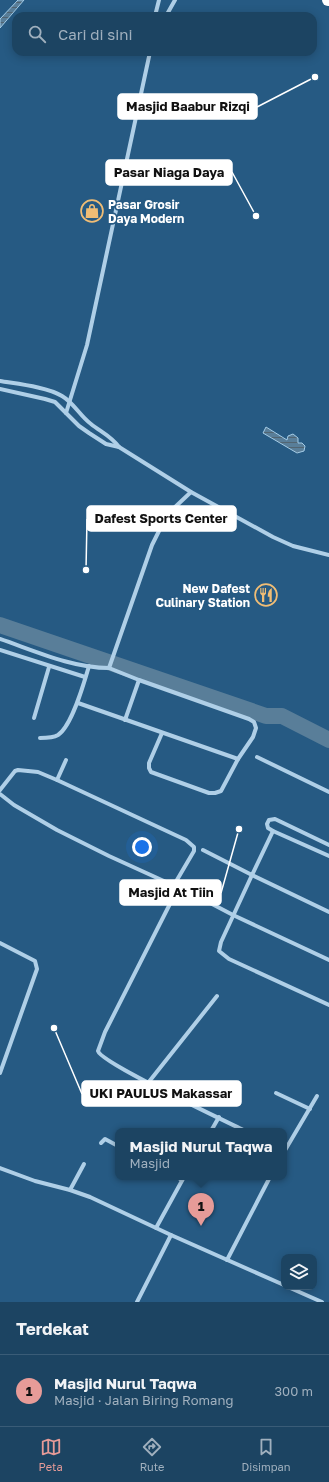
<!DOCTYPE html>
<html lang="id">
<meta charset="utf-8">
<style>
:root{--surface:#1c4462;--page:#254b68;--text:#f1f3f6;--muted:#a0b0be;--line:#3a5c77;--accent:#e69b98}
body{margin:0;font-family:"Golos Text",sans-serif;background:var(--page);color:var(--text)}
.controls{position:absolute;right:12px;bottom:12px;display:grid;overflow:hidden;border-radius:8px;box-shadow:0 2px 10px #0003}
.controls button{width:36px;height:36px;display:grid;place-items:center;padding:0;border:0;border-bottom:1px solid var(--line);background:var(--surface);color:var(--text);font:20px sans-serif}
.you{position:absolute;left:142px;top:847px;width:14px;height:14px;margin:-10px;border:3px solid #fff;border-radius:50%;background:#1a73e8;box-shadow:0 0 0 6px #1a73e833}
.badge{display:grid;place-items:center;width:26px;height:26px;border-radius:50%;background:var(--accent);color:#111;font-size:13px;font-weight:700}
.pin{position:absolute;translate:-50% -33px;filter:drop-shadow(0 1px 2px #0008)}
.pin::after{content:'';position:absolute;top:21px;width:14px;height:12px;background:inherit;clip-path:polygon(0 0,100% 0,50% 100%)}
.popup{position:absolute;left:115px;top:1128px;width:172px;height:52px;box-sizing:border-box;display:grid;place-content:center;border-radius:8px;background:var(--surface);filter:drop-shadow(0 1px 3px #0005);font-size:13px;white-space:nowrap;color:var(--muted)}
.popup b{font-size:15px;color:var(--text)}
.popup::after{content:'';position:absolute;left:50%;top:100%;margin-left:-8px;border:8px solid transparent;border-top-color:var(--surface)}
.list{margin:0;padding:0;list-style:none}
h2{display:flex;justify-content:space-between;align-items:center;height:52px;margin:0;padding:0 16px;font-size:17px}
h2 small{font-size:13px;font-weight:400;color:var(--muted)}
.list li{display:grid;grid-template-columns:26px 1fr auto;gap:12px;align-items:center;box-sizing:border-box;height:72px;padding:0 16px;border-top:1px solid var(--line)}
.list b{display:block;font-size:15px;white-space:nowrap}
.list p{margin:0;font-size:13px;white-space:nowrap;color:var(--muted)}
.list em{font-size:13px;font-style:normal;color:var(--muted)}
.icon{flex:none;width:22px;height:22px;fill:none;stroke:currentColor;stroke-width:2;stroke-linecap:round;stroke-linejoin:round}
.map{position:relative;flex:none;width:329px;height:1302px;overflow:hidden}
.search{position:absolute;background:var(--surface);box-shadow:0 2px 10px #0003;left:12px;right:12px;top:12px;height:44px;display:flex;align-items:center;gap:10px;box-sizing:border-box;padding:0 14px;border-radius:12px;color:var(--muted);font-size:15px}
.sheet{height:124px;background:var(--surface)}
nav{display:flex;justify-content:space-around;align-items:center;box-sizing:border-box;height:56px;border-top:1px solid var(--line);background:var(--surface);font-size:11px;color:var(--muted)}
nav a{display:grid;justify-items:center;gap:2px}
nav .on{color:var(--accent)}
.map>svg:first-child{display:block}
.water{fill:url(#water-rules);stroke:#a4cce7}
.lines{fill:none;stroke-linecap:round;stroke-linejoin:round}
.river{stroke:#597e99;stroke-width:16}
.street{stroke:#afcfe7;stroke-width:4}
.highway{stroke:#fff;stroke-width:12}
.labels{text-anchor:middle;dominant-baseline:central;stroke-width:3.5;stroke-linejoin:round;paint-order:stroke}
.poi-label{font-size:12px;font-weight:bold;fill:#fff;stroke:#265a83;text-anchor:start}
.leader{fill:none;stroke:#fff;stroke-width:1.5}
.callout-dot{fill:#fff;stroke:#265a83;stroke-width:1.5}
.callout{fill:#fff;stroke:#fff;stroke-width:1.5}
.callout-label{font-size:13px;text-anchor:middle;font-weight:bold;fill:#111}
</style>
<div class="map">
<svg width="329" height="1302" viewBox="0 0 329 1302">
<defs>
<pattern id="water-rules" width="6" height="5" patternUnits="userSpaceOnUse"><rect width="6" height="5" fill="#597e99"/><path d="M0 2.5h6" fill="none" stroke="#526572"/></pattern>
</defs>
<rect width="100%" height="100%" fill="#265a83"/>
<g class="water">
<path d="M18,0H24L0,28V19Z"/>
<path d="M266,427L287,440L288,436L293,434L298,438V443H302L305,446L304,451L297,453L263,433Z"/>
</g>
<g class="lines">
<path class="river" d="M0,625L266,716H282L329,740"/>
<g class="street">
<path d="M155,16L159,0"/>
<path d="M166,16L175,0"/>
<path d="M0,381C18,384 47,387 62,396C74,403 80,416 91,424C101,432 111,436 119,447L191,492L273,537L293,546L329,555"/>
<path d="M0,389L45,399L55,402L79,426L89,433L106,444L119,447"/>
<path d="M66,413L87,345L150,52"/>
<path d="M0,639C35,651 72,668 109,668L152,545L162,525L173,509L191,492"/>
<path d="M0,650L85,677"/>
<path d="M109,668L139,680"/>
<path d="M78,703L238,759"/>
<path d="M34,718L49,667"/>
<path d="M125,720L139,680L249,719L254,722L256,728L253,737L238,759L221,791L215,793H209L151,772L149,768V763L162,733"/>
<path d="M40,738C46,738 53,738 58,735C72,726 84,683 89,666"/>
<path d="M257,757L329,792"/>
<path d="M57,780L186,840L194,847V851L174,885"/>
<path d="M0,790L15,771L18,770L38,772L57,780L66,760"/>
<path d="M0,794L14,805L57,830L109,856L177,887V890L105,1032L98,1051C101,1063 226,1121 245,1131"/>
<path d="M329,845L275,819L269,820L267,824L268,828L273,831L329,856"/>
<path d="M203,850L252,875L273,831"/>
<path d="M193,894L233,915L329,960"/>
<path d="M329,912L252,875L221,942L219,951L229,959L329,1005"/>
<path d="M0,943L35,961L37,969L0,1073"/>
<path d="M148,1083L217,996"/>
<path d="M276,1093L310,1109"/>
<path d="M211,1131L219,1117"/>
<path d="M101,1143L105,1139L118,1146"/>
<path d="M284,1152L317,1096"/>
<path d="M0,1168L35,1181L70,1190L90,1197L171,1235L284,1285"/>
<path d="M177,1177L182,1180"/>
<path d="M70,1190L84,1164"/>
<path d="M156,1228L184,1177"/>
<path d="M227,1260L270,1177"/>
<path d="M288,1287L322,1302"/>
<path d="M137,1302L171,1235"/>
</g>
<path class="highway" d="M328,0H329"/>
</g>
<defs>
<g id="shop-ring" transform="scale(1.15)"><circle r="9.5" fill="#265a83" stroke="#f0bd75" stroke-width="1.5"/><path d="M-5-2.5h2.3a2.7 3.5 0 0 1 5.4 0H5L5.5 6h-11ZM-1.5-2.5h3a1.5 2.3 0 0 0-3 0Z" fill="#f0bd75"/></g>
<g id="restaurant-ring" transform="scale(1.15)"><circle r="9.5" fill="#265a83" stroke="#f0bd75" stroke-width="1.5"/><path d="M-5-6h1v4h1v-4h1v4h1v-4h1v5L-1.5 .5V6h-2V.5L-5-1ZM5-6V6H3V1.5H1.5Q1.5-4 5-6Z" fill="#f0bd75"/></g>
</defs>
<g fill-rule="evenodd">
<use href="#shop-ring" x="92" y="211"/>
<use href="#restaurant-ring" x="266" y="595"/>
</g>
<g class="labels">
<g class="poi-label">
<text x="108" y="204">Pasar Grosir<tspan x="108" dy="14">Daya Modern</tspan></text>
<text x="250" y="588" text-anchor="end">New Dafest<tspan x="250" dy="14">Culinary Station</tspan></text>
</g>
</g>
<path class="leader" d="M315 77L257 107M256 216L232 172M86 570L87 519M239 829L221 893M54 1028L82 1094"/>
<g class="callout-dot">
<circle cx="315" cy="77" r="4"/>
<circle cx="256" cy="216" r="4"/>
<circle cx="86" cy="570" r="4"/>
<circle cx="239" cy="829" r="4"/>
<circle cx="54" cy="1028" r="4"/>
</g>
<g class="callout">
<rect x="118" y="94" width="139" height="25" rx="4"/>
<rect x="106" y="160" width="126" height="25" rx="4"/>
<rect x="87" y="506" width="149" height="25" rx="4"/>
<rect x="120" y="880" width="101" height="25" rx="4"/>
<rect x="82" y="1081" width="159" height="25" rx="4"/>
</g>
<g class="callout-label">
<text x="188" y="111">Masjid Baabur Rizqi</text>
<text x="169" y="177">Pasar Niaga Daya</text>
<text x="161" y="523">Dafest Sports Center</text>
<text x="171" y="897">Masjid At Tiin</text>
<text x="161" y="1098">UKI PAULUS Makassar</text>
</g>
</svg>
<div class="controls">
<button><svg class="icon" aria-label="layers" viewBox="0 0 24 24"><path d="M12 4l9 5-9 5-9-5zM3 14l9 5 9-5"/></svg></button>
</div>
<div class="you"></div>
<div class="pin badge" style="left:201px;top:1226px">1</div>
<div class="popup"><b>Masjid Nurul Taqwa</b>Masjid</div>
<div class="search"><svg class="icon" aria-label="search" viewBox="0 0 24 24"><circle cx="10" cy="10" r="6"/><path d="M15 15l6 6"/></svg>Cari di sini</div>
</div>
<section class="sheet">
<h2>Terdekat<small></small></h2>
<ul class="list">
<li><span class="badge">1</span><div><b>Masjid Nurul Taqwa</b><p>Masjid · Jalan Biring Romang</p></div><em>300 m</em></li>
</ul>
</section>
<nav>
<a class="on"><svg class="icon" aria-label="map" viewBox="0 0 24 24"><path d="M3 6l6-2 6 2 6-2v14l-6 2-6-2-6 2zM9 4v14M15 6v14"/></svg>Peta</a>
<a><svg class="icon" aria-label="directions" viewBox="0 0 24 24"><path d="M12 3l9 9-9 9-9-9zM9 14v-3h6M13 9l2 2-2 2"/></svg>Rute</a>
<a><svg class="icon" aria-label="saved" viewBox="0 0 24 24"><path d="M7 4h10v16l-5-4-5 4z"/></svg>Disimpan</a>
</nav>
